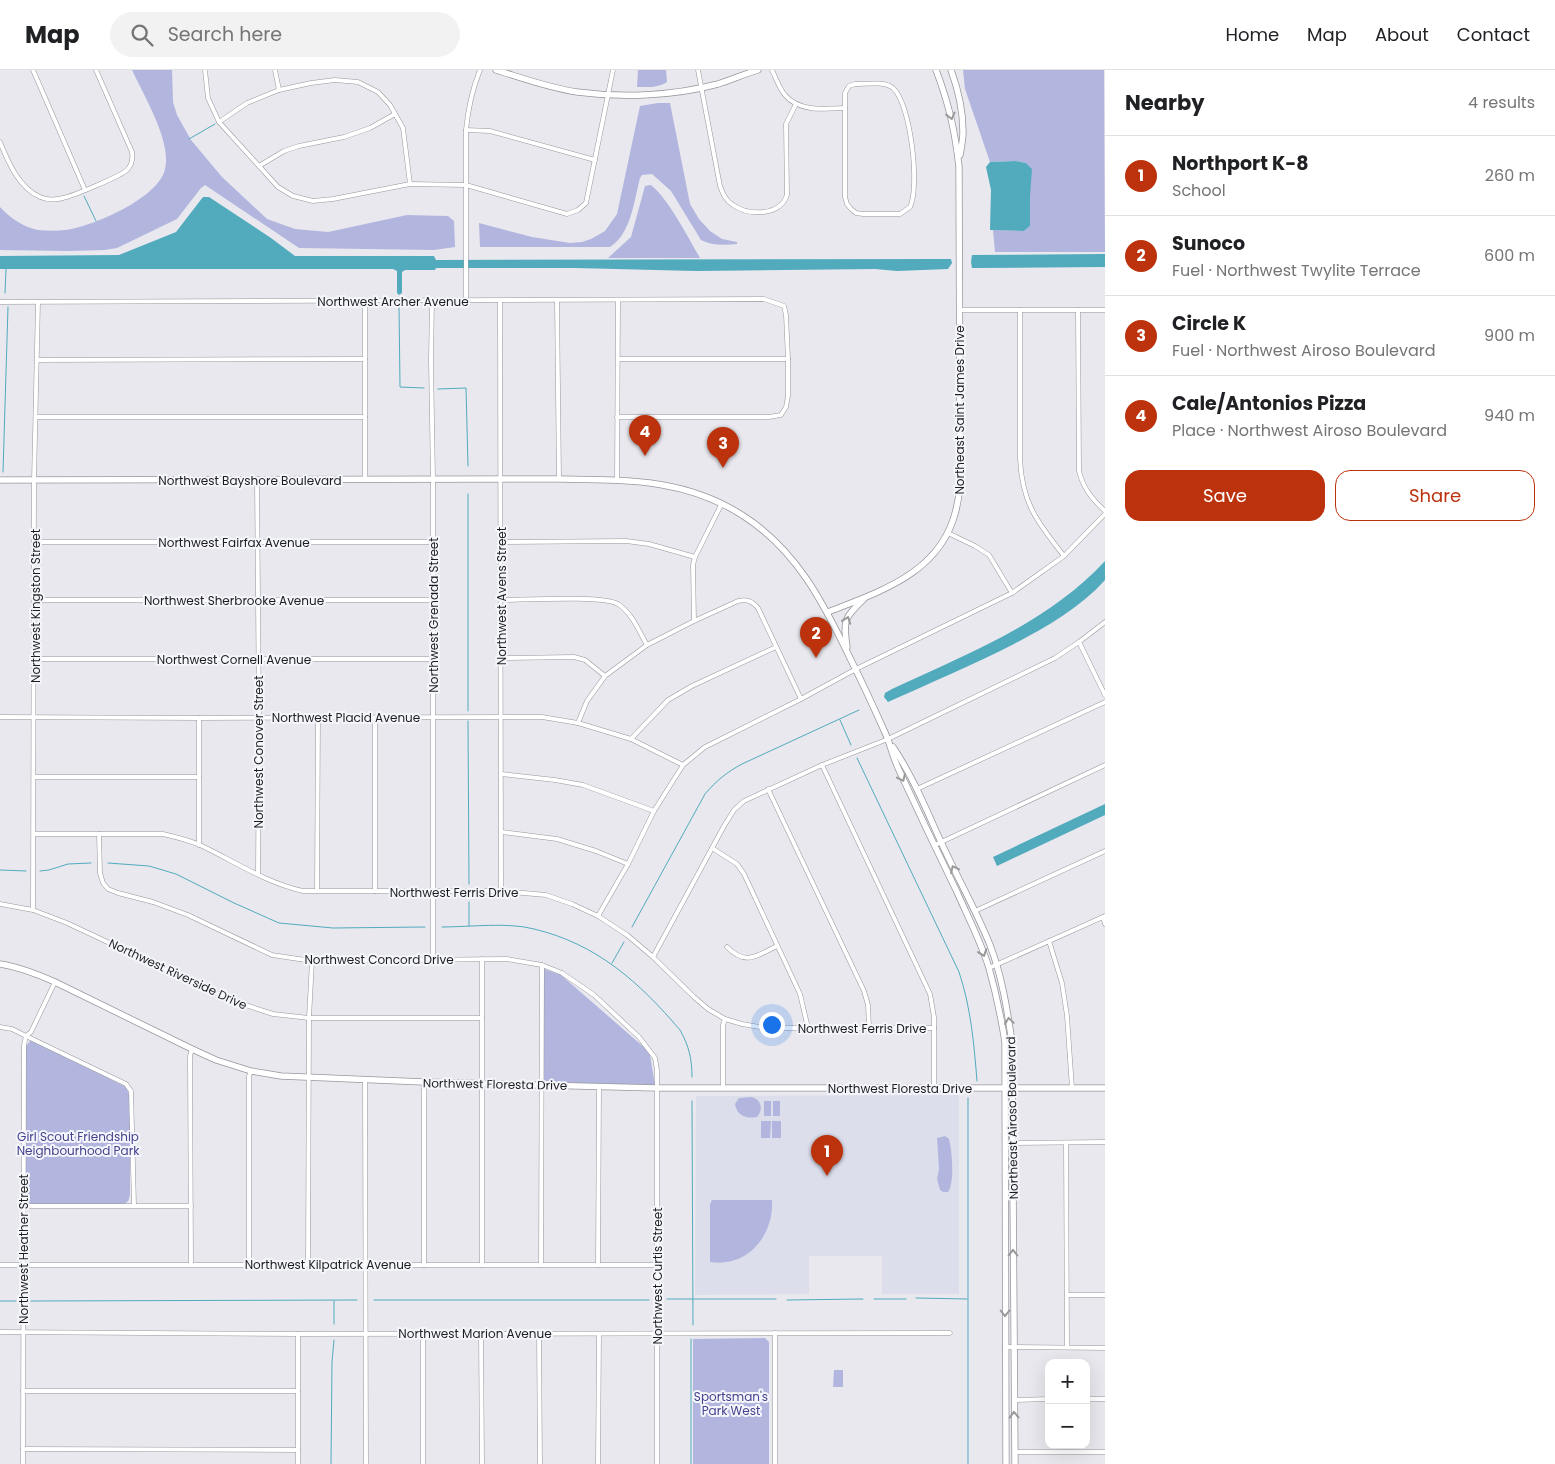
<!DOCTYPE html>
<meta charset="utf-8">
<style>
:root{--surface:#fff;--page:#f2f2f2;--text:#202124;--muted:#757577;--line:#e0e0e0;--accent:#bc320c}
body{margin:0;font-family:Poppins,sans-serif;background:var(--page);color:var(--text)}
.controls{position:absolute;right:15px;bottom:15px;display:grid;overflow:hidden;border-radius:10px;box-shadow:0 5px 20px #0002}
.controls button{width:45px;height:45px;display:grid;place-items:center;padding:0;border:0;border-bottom:1px solid var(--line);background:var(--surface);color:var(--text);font:25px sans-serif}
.you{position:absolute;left:771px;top:954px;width:18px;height:18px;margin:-12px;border:4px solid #fff;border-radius:50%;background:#1a73e8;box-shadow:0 0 0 8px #1a73e833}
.badge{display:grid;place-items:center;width:32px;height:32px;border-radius:50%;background:var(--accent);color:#fff;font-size:16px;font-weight:700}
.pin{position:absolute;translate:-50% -41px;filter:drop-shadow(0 1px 2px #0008)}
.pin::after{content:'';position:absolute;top:26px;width:18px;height:15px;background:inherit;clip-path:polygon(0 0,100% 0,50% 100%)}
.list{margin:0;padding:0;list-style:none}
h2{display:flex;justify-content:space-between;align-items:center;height:65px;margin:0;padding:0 20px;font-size:21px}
h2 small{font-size:16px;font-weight:400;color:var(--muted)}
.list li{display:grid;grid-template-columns:32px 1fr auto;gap:15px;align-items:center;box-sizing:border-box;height:80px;padding:0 20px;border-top:1px solid var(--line)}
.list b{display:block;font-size:19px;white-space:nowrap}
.list p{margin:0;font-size:16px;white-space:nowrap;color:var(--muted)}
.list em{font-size:16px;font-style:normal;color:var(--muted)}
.actions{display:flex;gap:10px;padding:15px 20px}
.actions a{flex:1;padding:11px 0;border:1px solid var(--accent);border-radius:15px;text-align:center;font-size:18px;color:var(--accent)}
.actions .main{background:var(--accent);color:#fff}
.icon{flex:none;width:28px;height:28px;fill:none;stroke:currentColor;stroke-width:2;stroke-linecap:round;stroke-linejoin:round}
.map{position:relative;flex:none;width:1105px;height:1394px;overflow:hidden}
header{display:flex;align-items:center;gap:30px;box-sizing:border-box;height:70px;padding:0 25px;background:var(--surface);border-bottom:1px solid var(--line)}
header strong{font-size:24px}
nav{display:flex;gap:28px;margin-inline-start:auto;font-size:18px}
.search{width:350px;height:45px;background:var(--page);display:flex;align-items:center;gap:12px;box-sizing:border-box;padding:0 18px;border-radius:28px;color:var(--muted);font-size:19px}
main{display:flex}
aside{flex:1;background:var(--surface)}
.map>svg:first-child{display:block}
.built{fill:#dddeec}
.green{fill:#b2b6df}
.water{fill:#51abbd}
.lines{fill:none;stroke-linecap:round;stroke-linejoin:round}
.stream{stroke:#51abbd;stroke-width:1}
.street-casing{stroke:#96979c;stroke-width:5}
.secondary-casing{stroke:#96979c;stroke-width:7}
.street{stroke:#fff;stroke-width:4}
.secondary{stroke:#fff;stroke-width:5.5}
.oneway{stroke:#99999a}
.labels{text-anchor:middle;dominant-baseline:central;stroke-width:4;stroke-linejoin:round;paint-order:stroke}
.street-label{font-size:12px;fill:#1c1d1f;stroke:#f5f6fc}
.park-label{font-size:12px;fill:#45438d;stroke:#f5f6fc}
</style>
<header>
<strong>Map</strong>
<div class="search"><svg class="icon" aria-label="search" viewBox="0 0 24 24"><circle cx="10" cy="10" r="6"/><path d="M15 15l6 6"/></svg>Search here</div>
<nav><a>Home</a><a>Map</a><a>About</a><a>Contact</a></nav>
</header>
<main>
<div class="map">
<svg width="1105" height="1394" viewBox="0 0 1105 1394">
<rect width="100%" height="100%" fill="#e8e8ee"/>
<path class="built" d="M959,1025V1224H882V1186H809V1224L695,1225L696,1026Z"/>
<g class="green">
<path d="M132,0H172L173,32L177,45L191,70L222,107L267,149L295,159L328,162L407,145L448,146L454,151L455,177L434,180L299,178L205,115L201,118L177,149L117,178L105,180L69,181L0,180V137C10,148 23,157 38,160C47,161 57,161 65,160C92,157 159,128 165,99C172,72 144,26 132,0Z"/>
<path d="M638,0H666L667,12C658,18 648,17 637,17Z"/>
<path d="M963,0H1104L1105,182H995L993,160L1024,161L1030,156V126L1026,93L1016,91L990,92L965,19Z"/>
<path d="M658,33H670L690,134L699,149L710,161L722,169L737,172V174C724,175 712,176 701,170L671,121L652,104L642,105L640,108C634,131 631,164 610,177H480L479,153L532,167L570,173L582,172L591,169L605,161L617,144L640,36Z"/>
<path d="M651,115C669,130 688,167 700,188H608L631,167L645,116Z"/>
<path d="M544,899L561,905L646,979L650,985L655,1015L543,1012Z"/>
<path d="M30,971H33L126,1017L130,1027V1124C129,1129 129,1132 124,1134L32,1135L28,1134L26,1130V976Z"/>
<path d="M751,1027C761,1029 764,1039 757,1047C746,1049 737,1046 735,1034L739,1028Z"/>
<rect x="764" y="1031" width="7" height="15"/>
<rect x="773" y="1031" width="7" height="15"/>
<path d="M761,1051H771L770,1068H761Z"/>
<rect x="772" y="1051" width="9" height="17"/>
<path d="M945,1066L949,1069C952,1081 955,1113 948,1122H943L940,1120L937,1109L939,1099L937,1068Z"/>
<path d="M712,1130H772C774,1165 748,1198 710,1192V1134Z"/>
<path d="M765,1268L769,1272V1394H693V1269Z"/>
<path d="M834,1300H843V1317H833Z"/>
</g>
<g class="water">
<path d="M1016,91L1026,93L1032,99L1030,126V156L1024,161L990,160L991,120L986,97L990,92Z"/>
<path d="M203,127H209L271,168L295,186H434L436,190L951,189L952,193L948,199L897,201L875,199L696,201L575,198H436L435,200H405L402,202V223L399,225L397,223V201L393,199H0V186L119,185L176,162Z"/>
<path d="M1105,184V197L972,198L971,192L972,185Z"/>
<path d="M1105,491V510C1080,538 1046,557 1014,574C973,595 930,613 888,632L884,627L885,623L892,619C967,584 1048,553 1105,491Z"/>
<path d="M1105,734V745L997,796L993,787Z"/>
</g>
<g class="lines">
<g class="stream">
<path d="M189,69L215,54"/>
<path d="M84,126L96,151"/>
<path d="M5,223L6,199"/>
<path d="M399,234L400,317L424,318"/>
<path d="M438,319L466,318L468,396"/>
<path d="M3,402L8,237"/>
<path d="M468,641V424"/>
<path d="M840,650L851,675"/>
<path d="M468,651L469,814"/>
<path d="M857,688L959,902C971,938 974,974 977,1011"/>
<path d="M108,793L149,796L176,804L234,833L279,853L333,858L425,857"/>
<path d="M0,800L26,801"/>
<path d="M40,801L49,800L68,794L91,793"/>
<path d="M469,832V856"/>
<path d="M442,857C469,857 509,852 534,859C597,874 639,912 680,960C689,976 692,989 692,1007"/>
<path d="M632,857L705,724C716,711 727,702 742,694L859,640"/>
<path d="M612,893L624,872"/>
<path d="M692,1031L693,1255"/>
<path d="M916,1228L967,1229"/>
<path d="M667,1229H776"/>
<path d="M874,1229H906"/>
<path d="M374,1230H649"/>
<path d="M787,1230L863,1229"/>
<path d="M0,1231H16"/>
<path d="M31,1231L357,1230"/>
<path d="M334,1254V1231"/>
<path d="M331,1394L332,1292L334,1270"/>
<path d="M691,1394V1269"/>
<path d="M968,1394V1028"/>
</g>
<g class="street-casing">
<g id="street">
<path d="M33,0L85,120"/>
<path d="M205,0L208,28L219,52L278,117L293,126L313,131L333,129L410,114L466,115L567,144L578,140L586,133L613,0"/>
<path d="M275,0L279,20"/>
<path d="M698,0L720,116C723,124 726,131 733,135C749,146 780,146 787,125L786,54L796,34"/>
<path d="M772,0C776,8 779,18 785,25C799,42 825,39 845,38"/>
<path d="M855,14C866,14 884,11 893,18C911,34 920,117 910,137L900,144H863L856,143L851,139L847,134L845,127V23L849,16Z"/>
<path d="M219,52L247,33L279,20L311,13L335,10L358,12L378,22L390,35L403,58L410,114"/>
<path d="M466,60L490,61L595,90"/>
<path d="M0,72C8,92 19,118 40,127C47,130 56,130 63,128C73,126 121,106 127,100C132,95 133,89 132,82L96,0"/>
<path d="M259,96L284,81L299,76L344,67L370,58L395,44"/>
<path d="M432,231L431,290L433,410V889"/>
<path d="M466,231V60C468,39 472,20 480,0"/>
<path d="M500,231L501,821"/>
<path d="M557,231L559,409"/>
<path d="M0,232L764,229L784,236L786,245L788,289V326L786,337L781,345L769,347H617"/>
<path d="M960,240H1105"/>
<path d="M1020,240V389C1022,434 1038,453 1064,486"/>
<path d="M1078,240L1079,401C1083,418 1092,429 1105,441"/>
<path d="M618,289H788"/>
<path d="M37,290L365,289"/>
<path d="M36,347H365"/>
<path d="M365,409V231"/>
<path d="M257,410L259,648L258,804"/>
<path d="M617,410L618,231"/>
<path d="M948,463L975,476L989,485L1012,523"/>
<path d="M35,472H433"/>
<path d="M501,472L626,471L649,474L695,487"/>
<path d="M34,530H433"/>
<path d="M501,530C523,530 603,525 618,534C632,543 639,561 647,575"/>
<path d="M694,551L693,495L695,487L722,433"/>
<path d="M1079,572L1105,625"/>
<path d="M501,588L574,587L585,590L605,606"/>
<path d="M34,589H433"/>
<path d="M0,647L199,648L542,647L578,653L631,669L683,695"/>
<path d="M199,648V775"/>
<path d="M375,648V821"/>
<path d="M578,653L587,631L605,606L647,575L694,551L738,531C747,529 752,531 758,538L801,629"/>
<path d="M631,669L668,630L692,616L776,577"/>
<path d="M822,695L930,924L934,947V1018"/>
<path d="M502,704L555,710L583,715L654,741"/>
<path d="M34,707H199"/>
<path d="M768,719L864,921L868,935L869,957"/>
<path d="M917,719L1105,632"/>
<path d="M502,762L557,769L596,781L628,794"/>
<path d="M34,764H163C176,767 188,770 200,775C234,791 266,813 303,821H501L546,825L572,834L598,846L627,865L653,887L694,927L708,939L725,949L742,954L765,958H934"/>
<path d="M99,764L100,803L103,813L108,819L118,823L153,832L188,845L272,885L312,891L507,889L542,895L562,903L594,925L639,967L655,988L657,1000V1394"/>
<path d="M935,775L1105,695"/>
<path d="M712,778L737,794L744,804L800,924L808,958"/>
<path d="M317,821L318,648"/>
<path d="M0,834L33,840L67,853L233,931L273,944L309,948H482"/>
<path d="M33,840L34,411L38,232"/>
<path d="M975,841L1105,781"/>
<path d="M598,846L628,794L654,741L683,695L705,677L801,629L856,599L1012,523L1064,486L1105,444"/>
<path d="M1103,847L1105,854"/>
<path d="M1049,871L1062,913L1067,946L1072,1018"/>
<path d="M727,877C746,896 756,886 777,876"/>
<path d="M653,887L724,756L734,740L744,731L822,695L888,669L1055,588L1079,572L1105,552"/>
<path d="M482,889V1195"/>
<path d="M989,898L1105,846"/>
<path d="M0,957L12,959L26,966L126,1014L131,1021L134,1135"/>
<path d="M365,1009L366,1394"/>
<path d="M424,1012V1195"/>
<path d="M723,1017V955L725,949"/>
<path d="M1013,1073L1105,1072"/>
<path d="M1066,1073L1067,1277"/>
<path d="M24,1136H191"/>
<path d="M191,1194L190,986L192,979"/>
<path d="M249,1194V1006L251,1001"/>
<path d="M0,1195H657"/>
<path d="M308,1195L309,948L312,891"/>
<path d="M541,1195L542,895"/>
<path d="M598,1195L599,1017"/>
<path d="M1067,1225H1105"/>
<path d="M0,1262L298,1264L950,1263"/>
<path d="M539,1263L540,1394"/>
<path d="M775,1263V1394"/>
<path d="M298,1264V1394"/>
<path d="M481,1264L482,1394"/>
<path d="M1005,1277L1105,1278"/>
<path d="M23,1321H298"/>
<path d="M1086,1329H1105"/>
<path d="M1014,1330L1049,1329"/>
<path d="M23,1379L298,1380"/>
<path d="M1015,1382H1105"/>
<path d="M23,1394L24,975L26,966L31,962L55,912"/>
<path d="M423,1394V1263"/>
<path d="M598,1394L599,1264"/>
</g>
</g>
<g class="secondary-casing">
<g id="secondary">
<path d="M496,0C522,8 549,18 577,22C622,28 673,26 718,14C731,10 744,4 758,0"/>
<path d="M951,0C958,19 963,41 963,62C963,70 961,78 960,85"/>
<path d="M0,410L559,409C625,410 684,408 742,445C796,479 823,532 850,588C863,614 875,640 887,667C891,678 894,690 899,700C918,741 937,781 957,822C968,847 981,872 989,898C996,923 1001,947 1005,972L1006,1394"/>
<path d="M828,542C881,521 941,503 956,440C961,421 960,402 960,383L959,97C955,61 949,34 936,0"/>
<path d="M847,577C843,550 844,548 864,529"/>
<path d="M893,677C913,707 926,739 941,772C957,807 976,840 990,875C1002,906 1007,939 1012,972L1015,1394"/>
<path d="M0,894C19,897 37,904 55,912L192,979L216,990L251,1001L281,1006L424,1012L657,1018H1105"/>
</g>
</g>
<use href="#street" class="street"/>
<use href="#secondary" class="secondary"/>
</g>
<defs><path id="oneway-chevron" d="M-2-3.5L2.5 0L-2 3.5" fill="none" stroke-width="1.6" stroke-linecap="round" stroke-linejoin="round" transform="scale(1.25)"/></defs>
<g class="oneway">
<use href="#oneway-chevron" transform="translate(951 46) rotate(76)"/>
<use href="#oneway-chevron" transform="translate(847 550) rotate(-70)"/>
<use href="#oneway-chevron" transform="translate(902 708) rotate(65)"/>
<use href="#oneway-chevron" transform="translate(954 799) rotate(-116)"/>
<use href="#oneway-chevron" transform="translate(983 883) rotate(70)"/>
<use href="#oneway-chevron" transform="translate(1009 951) rotate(-98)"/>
<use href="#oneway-chevron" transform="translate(1013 1183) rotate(-90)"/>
<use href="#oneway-chevron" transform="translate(1005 1243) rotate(90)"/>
<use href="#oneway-chevron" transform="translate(1014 1345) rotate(-91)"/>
</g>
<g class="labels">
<g class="street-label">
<text x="393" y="231">Northwest Archer Avenue</text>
<text transform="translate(959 340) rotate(-90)">Northeast Saint James Drive</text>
<text x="250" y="410">Northwest Bayshore Boulevard</text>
<text x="234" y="472">Northwest Fairfax Avenue</text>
<text transform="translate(501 526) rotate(-90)">Northwest Avens Street</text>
<text x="234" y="530">Northwest Sherbrooke Avenue</text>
<text transform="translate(35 536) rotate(-90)">Northwest Kingston Street</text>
<text transform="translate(433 545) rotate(-90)">Northwest Grenada Street</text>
<text x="234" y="589">Northwest Cornell Avenue</text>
<text x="346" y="647">Northwest Placid Avenue</text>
<text transform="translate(258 682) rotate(-90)">Northwest Conover Street</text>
<text x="454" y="822">Northwest Ferris Drive</text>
<text x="379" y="889">Northwest Concord Drive</text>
<text transform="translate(178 904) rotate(25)">Northwest Riverside Drive</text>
<text x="862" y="958">Northwest Ferris Drive</text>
<text transform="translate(495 1014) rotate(1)">Northwest Floresta Drive</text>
<text x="900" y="1018">Northwest Floresta Drive</text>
<text transform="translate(1012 1048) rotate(-91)">Northeast Airoso Boulevard</text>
<text transform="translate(23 1179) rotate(-90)">Northwest Heather Street</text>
<text x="328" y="1194">Northwest Kilpatrick Avenue</text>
<text transform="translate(657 1206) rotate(-90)">Northwest Curtis Street</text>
<text x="475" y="1263">Northwest Marion Avenue</text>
</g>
<g class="park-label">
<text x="78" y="1066">Girl Scout Friendship<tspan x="78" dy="14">Neighbourhood Park</tspan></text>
<text x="731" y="1326">Sportsman's<tspan x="731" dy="14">Park West</tspan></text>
</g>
</g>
</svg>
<div class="controls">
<button>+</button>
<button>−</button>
</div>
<div class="you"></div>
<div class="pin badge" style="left:827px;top:1106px">1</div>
<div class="pin badge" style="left:816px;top:588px">2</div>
<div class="pin badge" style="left:723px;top:398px">3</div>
<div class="pin badge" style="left:645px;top:386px">4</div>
</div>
<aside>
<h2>Nearby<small>4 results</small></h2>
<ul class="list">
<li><span class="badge">1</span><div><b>Northport K-8</b><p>School</p></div><em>260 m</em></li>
<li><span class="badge">2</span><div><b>Sunoco</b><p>Fuel · Northwest Twylite Terrace</p></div><em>600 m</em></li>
<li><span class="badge">3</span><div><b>Circle K</b><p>Fuel · Northwest Airoso Boulevard</p></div><em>900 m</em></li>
<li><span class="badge">4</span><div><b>Cale/Antonios Pizza</b><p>Place · Northwest Airoso Boulevard</p></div><em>940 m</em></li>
</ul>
<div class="actions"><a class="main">Save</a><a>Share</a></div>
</aside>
</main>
